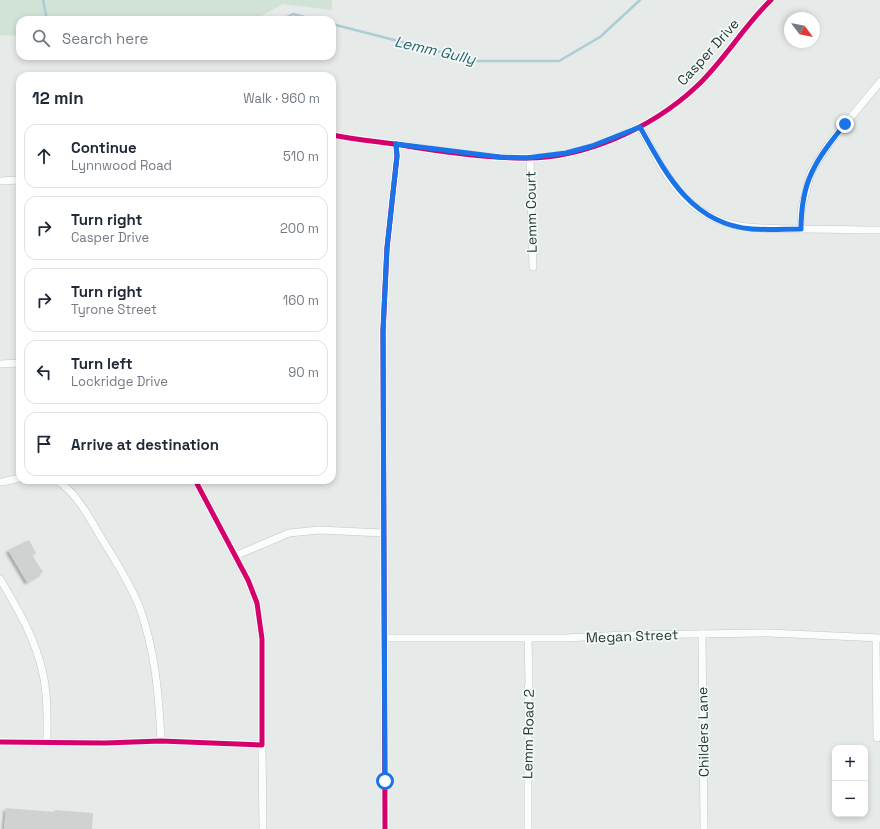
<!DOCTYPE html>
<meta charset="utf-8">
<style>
:root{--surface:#fff;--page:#f6f6f7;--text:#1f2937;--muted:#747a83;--line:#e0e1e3}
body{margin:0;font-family:"Space Grotesk",sans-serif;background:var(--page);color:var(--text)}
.controls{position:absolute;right:12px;bottom:12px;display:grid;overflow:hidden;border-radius:8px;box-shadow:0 2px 6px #0003}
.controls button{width:36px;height:36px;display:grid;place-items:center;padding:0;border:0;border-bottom:1px solid var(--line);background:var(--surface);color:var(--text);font:20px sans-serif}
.compass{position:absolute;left:784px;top:12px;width:36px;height:36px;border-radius:50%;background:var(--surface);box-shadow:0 2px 6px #0003;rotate:122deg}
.stop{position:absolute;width:12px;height:12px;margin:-9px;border:3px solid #1a73e8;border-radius:50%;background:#fff}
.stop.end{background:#1a73e8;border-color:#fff;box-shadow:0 1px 4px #0008}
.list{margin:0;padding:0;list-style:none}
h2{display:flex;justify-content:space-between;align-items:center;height:52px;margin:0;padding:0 16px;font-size:17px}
h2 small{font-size:13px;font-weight:400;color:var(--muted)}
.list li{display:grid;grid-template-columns:26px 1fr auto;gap:12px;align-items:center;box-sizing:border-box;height:64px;margin:0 8px 8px;padding:0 8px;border:1px solid var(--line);border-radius:12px}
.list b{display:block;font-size:15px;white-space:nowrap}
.list p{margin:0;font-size:13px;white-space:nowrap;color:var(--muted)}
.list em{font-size:13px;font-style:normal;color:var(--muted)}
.icon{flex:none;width:22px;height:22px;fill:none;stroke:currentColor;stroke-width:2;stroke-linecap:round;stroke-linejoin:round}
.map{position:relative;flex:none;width:880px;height:829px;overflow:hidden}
.search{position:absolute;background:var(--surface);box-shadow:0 2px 6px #0003;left:16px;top:16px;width:320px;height:44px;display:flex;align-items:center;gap:10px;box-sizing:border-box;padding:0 14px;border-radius:12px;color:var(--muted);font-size:15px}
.panel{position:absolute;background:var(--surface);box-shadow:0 2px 6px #0003;left:16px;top:72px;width:320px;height:412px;border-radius:12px}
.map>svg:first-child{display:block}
.green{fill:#d1e2d6}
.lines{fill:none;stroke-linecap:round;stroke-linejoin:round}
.stream{stroke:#abcdd4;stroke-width:2.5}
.building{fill:#ced3d1;filter:url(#shadow)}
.minor-casing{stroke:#c3c7c5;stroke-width:8}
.minor{stroke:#fbfcfc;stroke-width:7}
.cycleway-casing{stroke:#f4f9f7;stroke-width:8}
.cycleway{stroke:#d6006c;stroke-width:5}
.route{stroke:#1a73e8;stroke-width:5}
.labels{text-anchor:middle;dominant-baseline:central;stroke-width:3.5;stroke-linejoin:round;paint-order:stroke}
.street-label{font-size:14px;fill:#253c36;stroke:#f4f9f7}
.water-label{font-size:15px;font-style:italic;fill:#256472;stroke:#f4f9f7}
</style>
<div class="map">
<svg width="880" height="829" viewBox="0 0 880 829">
<defs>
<filter id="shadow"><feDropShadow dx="-2.5" dy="2.5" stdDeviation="1" flood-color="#0004"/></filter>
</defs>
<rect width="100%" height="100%" fill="#e6eae8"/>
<path class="green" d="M0,0H332V10L283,4L254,20H20V36L0,35Z"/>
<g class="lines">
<g class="stream">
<path d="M43,0L47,20"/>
<path d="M281,20L293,14L316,20"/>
<path d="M332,24L476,61H559L600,37L640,0"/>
<path d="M146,56L203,58L207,56"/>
</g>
</g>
<g class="building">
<path d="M29,540L36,553L32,555L43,572L27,582L8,550Z"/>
<path d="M6,808L55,812V810L93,813L92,829H4Z"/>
</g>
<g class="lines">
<g class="minor-casing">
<g id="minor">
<path d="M640,127C653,151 665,177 684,197C719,232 756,228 801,229C827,229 854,230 880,230"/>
<path d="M332,135C357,140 382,142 407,146C445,152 485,158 524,158C584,159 652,128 696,87C724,61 743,27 771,0"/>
<path d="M530,158L533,267"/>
<path d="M0,181L20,180"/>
<path d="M801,229V211L811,172L828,145L880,82"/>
<path d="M0,364L20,363"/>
<path d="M56,480C75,491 88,515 99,534C113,557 129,581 139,606C155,649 159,695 161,741"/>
<path d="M2,482L20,478"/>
<path d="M235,556L289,533L319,530L383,533"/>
<path d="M0,579C18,609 36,640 43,674C48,697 47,720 47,743"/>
<path d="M702,634L704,829"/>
<path d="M385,638H565L626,635L769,633L880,638"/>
<path d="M876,638L877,738"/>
<path d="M528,639L529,683L528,691V829"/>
<path d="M0,742L105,743L161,741L262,745V639L257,603L248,580L195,480"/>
<path d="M262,745L263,829"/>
<path d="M385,829L383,331L387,248L397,156L396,144"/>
</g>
</g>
<use href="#minor" class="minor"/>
<g class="cycleway-casing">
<g id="cycleway">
<path d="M332,135C357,140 382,142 407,146C445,152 485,158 524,158C584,159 652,128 696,87C724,61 743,27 771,0"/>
<path d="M0,742L105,743L161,741L262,745V639L257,603L248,580L195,480"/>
<path d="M385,829L383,331L387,248L397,156L396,144"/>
</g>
</g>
<use href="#cycleway" class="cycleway"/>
</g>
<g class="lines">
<path class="route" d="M385,781L383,331L387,248L397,156L396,144L500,157L526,158L566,153L592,146L640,127C666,174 691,224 752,229C768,230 785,229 801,229C801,180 816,160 845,124"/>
</g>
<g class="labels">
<g class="street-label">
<text transform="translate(708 52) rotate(-48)">Casper Drive</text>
<text transform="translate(531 212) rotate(-91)">Lemm Court</text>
<text transform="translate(632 636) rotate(-2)">Megan Street</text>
<text transform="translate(703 732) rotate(-91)">Childers Lane</text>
<text transform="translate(528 734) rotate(-89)">Lemm Road 2</text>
</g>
<g class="water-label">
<text transform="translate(435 50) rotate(13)">Lemm Gully</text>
</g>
</g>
</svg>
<div class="controls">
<button>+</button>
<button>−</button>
</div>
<svg class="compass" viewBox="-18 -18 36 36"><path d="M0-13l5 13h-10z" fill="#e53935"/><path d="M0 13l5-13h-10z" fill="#747a83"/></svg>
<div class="stop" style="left:385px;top:781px"></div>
<div class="stop end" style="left:845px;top:124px"></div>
<div class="search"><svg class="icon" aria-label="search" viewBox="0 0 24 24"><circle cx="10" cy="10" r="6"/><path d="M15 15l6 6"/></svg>Search here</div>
<section class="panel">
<h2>12 min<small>Walk · 960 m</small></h2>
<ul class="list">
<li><svg class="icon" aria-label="ahead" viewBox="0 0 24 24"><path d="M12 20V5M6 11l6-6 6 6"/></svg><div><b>Continue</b><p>Lynnwood Road</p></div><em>510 m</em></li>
<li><svg class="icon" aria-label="right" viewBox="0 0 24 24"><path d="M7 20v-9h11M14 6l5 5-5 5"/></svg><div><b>Turn right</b><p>Casper Drive</p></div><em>200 m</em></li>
<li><svg class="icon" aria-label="right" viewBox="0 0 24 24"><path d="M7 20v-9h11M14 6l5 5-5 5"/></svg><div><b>Turn right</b><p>Tyrone Street</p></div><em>160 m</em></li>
<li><svg class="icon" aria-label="left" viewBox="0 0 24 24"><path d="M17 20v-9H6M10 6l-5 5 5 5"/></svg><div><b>Turn left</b><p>Lockridge Drive</p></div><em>90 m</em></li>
<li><svg class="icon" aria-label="arrive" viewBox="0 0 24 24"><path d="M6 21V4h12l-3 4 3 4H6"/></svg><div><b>Arrive at destination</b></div></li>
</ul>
</section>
</div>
